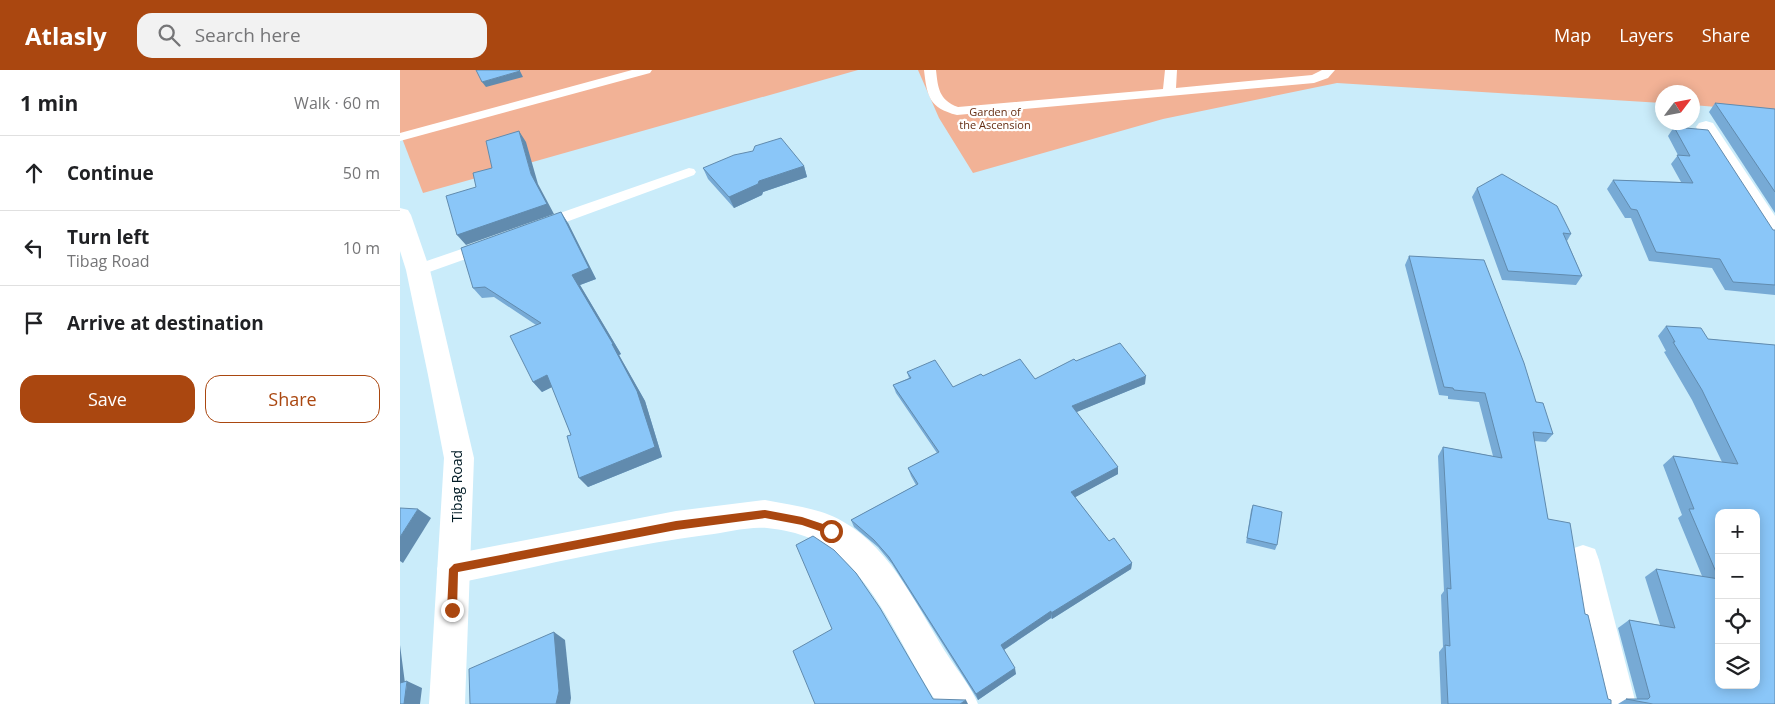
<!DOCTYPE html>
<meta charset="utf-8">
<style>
:root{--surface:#fff;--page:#f2f2f2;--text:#202124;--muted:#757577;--line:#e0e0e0;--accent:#aa4710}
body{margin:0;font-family:"Open Sans",sans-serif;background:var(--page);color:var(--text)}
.controls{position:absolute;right:15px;bottom:15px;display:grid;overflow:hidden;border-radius:10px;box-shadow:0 2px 12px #0003}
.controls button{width:45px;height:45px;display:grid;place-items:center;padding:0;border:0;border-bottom:1px solid var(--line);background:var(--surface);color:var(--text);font:25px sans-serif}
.compass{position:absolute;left:1255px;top:15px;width:45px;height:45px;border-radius:50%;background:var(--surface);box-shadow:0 2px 12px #0003;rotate:58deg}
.stop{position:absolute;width:15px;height:15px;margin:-11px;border:4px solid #aa4710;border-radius:50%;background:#fff}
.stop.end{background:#aa4710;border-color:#fff;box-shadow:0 1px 5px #0008}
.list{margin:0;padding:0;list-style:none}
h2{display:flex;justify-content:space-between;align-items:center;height:65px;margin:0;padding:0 20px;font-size:21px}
h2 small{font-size:16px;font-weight:400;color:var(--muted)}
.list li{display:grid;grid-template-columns:32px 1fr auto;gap:15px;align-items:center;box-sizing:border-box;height:75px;padding:0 20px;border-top:1px solid var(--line)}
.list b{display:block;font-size:19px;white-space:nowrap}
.list p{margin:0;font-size:16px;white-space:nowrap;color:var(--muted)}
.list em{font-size:16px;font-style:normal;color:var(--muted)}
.actions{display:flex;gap:10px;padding:15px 20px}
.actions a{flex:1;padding:11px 0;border:1px solid var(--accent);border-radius:15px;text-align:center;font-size:18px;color:var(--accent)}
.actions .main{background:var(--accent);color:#fff}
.icon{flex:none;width:28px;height:28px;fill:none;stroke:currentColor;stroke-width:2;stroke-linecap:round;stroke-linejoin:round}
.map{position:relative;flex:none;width:1375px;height:634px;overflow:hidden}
header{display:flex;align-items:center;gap:30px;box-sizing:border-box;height:70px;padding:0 25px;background:var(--accent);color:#fff}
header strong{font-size:24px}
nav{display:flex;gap:28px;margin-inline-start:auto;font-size:18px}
.search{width:350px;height:45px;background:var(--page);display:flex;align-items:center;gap:12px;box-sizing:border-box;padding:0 18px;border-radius:15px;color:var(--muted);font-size:19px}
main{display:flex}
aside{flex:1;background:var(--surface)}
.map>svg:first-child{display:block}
.green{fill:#f2b296}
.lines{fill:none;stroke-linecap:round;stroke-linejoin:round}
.lane{fill:#fff;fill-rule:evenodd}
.street{fill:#fff;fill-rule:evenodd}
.secondary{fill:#fff;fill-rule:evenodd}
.wall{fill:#77aad5}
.shaded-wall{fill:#618bae}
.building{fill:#8ac6f8;stroke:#618bae;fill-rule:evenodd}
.route{fill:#aa4710}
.labels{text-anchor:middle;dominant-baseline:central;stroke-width:4.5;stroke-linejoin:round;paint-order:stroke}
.far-park-label{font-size:11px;fill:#642d13;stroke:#fff}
.street-label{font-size:14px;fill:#001b25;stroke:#fff}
</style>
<header>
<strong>Atlasly</strong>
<div class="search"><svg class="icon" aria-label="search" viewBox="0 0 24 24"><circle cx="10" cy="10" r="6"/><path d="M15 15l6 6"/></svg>Search here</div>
<nav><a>Map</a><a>Layers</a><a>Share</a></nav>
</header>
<main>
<aside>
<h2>1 min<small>Walk · 60 m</small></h2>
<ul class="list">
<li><svg class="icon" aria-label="ahead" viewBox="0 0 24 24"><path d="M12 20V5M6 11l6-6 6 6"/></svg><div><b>Continue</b></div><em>50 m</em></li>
<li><svg class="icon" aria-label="left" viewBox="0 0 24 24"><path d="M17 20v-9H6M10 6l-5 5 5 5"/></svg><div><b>Turn left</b><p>Tibag Road</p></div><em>10 m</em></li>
<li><svg class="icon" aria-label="arrive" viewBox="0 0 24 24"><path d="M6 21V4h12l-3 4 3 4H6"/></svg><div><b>Arrive at destination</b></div></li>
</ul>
<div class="actions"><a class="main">Save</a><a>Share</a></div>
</aside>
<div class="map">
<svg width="1375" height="634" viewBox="0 0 1375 634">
<rect width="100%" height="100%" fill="#caecfa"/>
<g class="green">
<path d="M0,0H458L23,123L0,63Z"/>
<path d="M518,0H1375V42L1293,35L1292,22H1262V33L937,13L763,49L573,103L539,48Z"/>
</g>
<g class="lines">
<g class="lane">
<path d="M232,0H252L250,3L0,71V63Z"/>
<path d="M524,0H536C538,18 539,30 558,37L763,19L765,0H777L776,18L912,5L922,0H935L928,8L914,13L557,45C529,38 527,26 524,0Z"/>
<path d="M289,98L294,99L296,102L294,105L147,159H137L134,155L137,151Z"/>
<path d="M88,170L94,171L96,175L94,179L18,206L12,204L10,200L12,196Z"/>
</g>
<g class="street">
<path d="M1306,51L1313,53L1375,146V170L1367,168L1296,57L1299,53Z"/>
<path d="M365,430C390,435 420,438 442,451C494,480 519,542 550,589C560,604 571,617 578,634H538C507,589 487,534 448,494C426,471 398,461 367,458C349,456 324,463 306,465C221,476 137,497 53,514L41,510L37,499L41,488L53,484L276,441Z"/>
<path d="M1183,475L1195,479L1199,490L1236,634H1200L1167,490L1171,479Z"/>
</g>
<path class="secondary" d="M0,138L8,140L11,145L30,200L74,388L65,634H29L44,388L28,305L6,200L0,181Z"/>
</g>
<g class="wall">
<path d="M1315,33L1375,39V143L1309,42Z"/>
<path d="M1274,57L1373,160H1375V225L1325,220L1312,198L1249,191L1231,148H1225L1207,119L1213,110L1281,112L1271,94L1278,85L1268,66Z"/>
<path d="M404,96L407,107L363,122L362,125L334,138L308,109L303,98Z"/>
<path d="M1077,118L1171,164L1167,171L1182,206L1176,215L1102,210L1072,127Z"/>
<path d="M168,153L196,209L180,215L221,284L219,285L245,331L262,387L188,417L171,365L152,317L142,322L133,312L136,255L94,227L82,228L73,218Z"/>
<path d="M1009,186L1136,332L1153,364L1146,372L1134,371L1148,449L1185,544L1208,629L1211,634H1041L1039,582L1043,577L1041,525L1044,521L1038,386L1043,377L1093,386L1079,332L1048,329V326L1039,325L1005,195Z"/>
<path d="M1266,256L1308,269L1375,275V634H1218L1226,629H1237L1218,558L1229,550L1260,555L1245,507L1256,499L1302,506L1278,448L1282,445L1263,395L1273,386L1322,392L1292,330L1264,282L1266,281L1258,266Z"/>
<path d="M676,291L745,314L676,342L718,404L675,427L709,471L732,493L731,499L652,549L651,548L604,580L616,604L578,630L492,494L478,477L454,457L451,450L516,415L511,406L508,398L537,383L496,323L493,315L509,308L507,302L553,317L583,306L635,309Z"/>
<path d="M853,435L877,475L875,480L846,473L851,440Z"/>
</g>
<g class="shaded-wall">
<path d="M120,1L123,7L86,17L82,12Z"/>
<path d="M119,61L126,72L138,114L154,144L66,175L57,165L131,104Z"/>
<path d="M404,96L407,107L363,122L362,125L334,138L329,127L359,111Z"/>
<path d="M161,142L168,153L196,209L180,215L221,284L219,285L245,331L262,387L188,417L179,408L172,205Z"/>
<path d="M147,305L156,315L142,322L133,312Z"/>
<path d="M746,306L745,314L672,344V336Z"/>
<path d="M718,397V404L672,429L671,422Z"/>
<path d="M18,439L31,448L3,493L0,491V467Z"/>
<path d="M732,493L731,499L652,549L651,543Z"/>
<path d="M651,541V548L602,581L601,575Z"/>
<path d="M154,562L165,570L171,628L170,634H156Z"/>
<path d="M0,575L6,621L7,611L22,618L20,634H4L0,620Z"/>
<path d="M615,598L616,604L578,630L576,624Z"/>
<path d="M566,630L568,634H560Z"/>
</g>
<g class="building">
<path d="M76,0H119L120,1L82,12Z"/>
<path d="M1315,33L1375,39V122Z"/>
<path d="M1274,57L1308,60L1373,160H1375V215L1333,212L1320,189L1256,182L1237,140L1231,139L1213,110L1293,113L1277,85L1290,86Z"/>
<path d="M119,61L131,104L147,134L57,165L46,126L76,117L73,103L92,98L86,71Z"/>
<path d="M381,68L404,96L359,111L358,114L329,127L303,98L334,85L353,81L355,76Z"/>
<path d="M1102,104L1157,136L1171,164L1163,163L1182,206L1108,201L1077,118Z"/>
<path d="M161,142L189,198L172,205L213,274H212L237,321L255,377L179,408L167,366L171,365L147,305L133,312L110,266L141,253L85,217L73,218L61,178Z"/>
<path d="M1009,186L1084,190L1124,293L1136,332L1143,333L1153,364L1133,362L1148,449L1170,453L1185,544L1188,545L1208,629L1211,630V634H1048L1045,575L1050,576L1047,518L1051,519L1043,377L1102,388L1085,323L1054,320L1053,318L1044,317Z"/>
<path d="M1266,256L1301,258L1308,269L1375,275V634H1253L1226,629H1248L1250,627L1229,550L1275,558L1256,499L1319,509L1289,439H1294L1273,386L1338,394L1302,320L1273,272H1275ZM1319,443H1356V615H1319Z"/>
<path d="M720,273L746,306L672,336L718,397L671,422L709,471L714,468L732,493L651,543V541L601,575L615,598L576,624L489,487L474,470L451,450L518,414L508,398L539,382L493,315L511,308L507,302L535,290L553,317L581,304L583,306L620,289L635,309L674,289L676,291Z"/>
<path d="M853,435L882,442L877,475L847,468Z"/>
<path d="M0,438L18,439L0,467Z"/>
<path d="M413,466L434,480L456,503L480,538L533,629L566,630L560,634H415L393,581L432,559L396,475Z"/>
<path d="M154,562L159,621L156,634H70L69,599Z"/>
<path d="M7,611L4,634H0V613Z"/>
</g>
<path class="route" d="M365,440L402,447L435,458L436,461L431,465L402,455L365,448L276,460L58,502L57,540L52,545L47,540L49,499L54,494L276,451Z"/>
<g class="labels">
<g class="far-park-label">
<text x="595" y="41">Garden of<tspan x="595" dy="13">the Ascension</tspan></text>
</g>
<g class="street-label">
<text transform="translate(56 416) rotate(-90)">Tibag Road</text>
</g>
</g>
</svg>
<div class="controls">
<button>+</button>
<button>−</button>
<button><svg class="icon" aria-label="locate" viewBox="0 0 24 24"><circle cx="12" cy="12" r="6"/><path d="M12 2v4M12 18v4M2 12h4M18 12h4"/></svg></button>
<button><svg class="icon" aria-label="layers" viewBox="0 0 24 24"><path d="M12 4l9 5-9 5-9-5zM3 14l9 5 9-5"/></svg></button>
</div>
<svg class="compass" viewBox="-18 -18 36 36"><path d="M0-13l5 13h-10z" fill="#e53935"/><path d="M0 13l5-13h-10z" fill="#757577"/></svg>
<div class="stop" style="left:431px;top:461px"></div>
<div class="stop end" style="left:52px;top:540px"></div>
</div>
</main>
